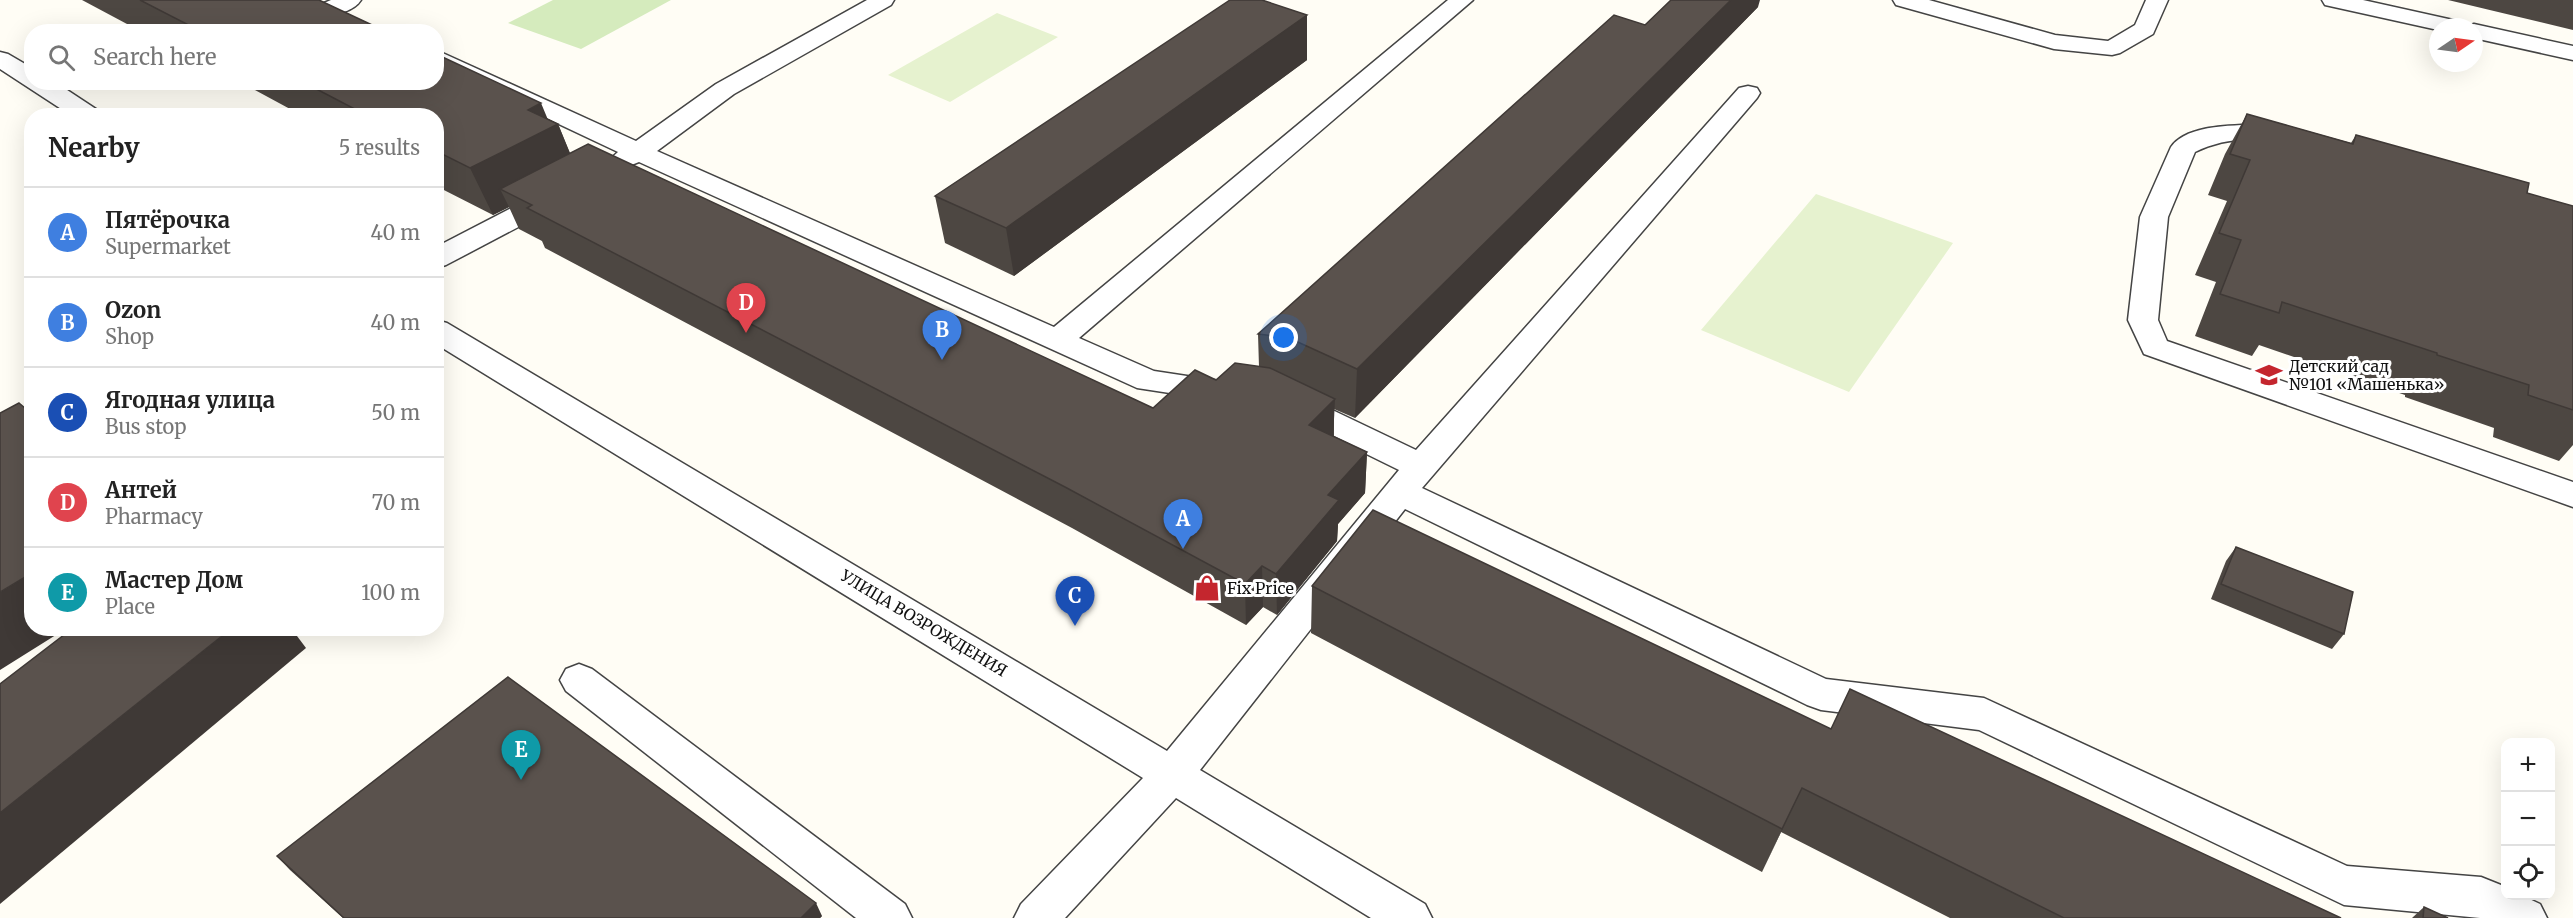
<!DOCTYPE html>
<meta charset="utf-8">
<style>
:root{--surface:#fff;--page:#f6f6f6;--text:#222;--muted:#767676;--line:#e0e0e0;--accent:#c4262e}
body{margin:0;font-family:Merriweather,serif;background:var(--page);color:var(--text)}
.controls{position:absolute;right:18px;bottom:18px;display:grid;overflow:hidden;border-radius:12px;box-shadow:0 6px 24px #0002}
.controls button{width:54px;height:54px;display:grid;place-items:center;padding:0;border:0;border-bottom:2px solid var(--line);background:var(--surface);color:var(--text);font:30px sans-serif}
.compass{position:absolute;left:2429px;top:18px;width:54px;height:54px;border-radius:50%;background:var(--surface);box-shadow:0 6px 24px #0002;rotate:77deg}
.you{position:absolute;left:1284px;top:338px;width:21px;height:21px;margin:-15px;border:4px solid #fff;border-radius:50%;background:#1a73e8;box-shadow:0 0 0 9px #1a73e833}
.badge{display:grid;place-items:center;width:39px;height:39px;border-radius:50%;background:var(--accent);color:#fff;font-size:20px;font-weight:700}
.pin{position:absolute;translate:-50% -50px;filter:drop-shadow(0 2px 3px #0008)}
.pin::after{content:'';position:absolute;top:32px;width:21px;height:18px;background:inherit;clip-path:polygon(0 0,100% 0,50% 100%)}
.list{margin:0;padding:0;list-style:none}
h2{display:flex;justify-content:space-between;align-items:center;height:78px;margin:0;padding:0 24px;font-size:26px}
h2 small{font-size:20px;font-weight:400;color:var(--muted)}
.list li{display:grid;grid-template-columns:39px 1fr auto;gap:18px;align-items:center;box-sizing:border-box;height:90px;padding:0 24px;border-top:2px solid var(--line)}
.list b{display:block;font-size:22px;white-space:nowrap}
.list p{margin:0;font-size:20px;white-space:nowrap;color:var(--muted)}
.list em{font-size:20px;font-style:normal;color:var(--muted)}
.icon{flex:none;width:33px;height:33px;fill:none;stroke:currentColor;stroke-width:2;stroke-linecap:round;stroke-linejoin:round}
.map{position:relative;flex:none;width:2573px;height:918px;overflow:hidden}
.search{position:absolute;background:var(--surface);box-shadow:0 6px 24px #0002;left:24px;top:24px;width:420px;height:66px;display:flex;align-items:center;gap:15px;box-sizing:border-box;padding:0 21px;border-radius:24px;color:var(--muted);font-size:22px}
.panel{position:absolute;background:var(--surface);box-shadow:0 6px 24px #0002;left:24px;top:108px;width:420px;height:528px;border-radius:24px}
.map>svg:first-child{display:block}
.green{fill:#d5ebbd}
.pitch{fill:#e6f2cf}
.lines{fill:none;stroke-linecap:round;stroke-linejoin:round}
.minor-casing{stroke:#444;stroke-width:3}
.minor{fill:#fff;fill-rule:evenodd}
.wall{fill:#4d4742}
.shaded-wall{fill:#3f3936}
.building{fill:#5a524d;stroke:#3f3936;stroke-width:1.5}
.labels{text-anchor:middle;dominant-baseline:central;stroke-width:6;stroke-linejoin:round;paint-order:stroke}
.poi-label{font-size:16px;fill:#111;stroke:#fff;text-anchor:start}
.street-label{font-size:16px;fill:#111;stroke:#fff}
</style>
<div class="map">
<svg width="2573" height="918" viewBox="0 0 2573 918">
<rect width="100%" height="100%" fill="#fffdf5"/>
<path class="green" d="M553,0H671L581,49L508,23Z"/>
<g class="pitch">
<path d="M997,13L1058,37L950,102L888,75Z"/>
<path d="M1816,194L1953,243L1849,392L1701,330Z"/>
</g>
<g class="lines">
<g class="minor-casing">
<g id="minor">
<path d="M331,0H361C354,11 336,16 324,13L321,8L324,3Z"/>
<path d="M867,0H894L891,5L734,94L657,151L1054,327L1448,0H1473L1079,338L1154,371L1233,383L1238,390L1233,397L1222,401L1137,388L639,162L621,169L612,167L608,161L618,152L436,66V50L636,141L716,84Z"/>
<path d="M1893,0H1929L2055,35L2108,41L2135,25L2146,0H2168L2153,34L2120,53L2112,55L2054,49L1896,5Z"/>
<path d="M2322,0H2363L2462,22L2465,27L2474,24L2573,46V60L2474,38V27H2438V30L2325,5Z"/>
<path d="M0,52L8,54L32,68V82H55L99,111L102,116H72L0,69Z"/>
<path d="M1748,86L1757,88L1760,93L1757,98L1422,488L1826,679L1984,698L2347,866L2481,877L2506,887V896H2523L2540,904L2547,918H2480L2344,905L1979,730L1821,710L1807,705L1405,509L1200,770L1425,904L1432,918H1371L1176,798L1065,918H1014L1021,904L1143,778L436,344V320L447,323L1167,751L1399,470L1281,412L1276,404L1281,396L1292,393L1303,396L1416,450L1739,88Z"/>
<path d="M2264,124L2289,132L2293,137L2289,142C2278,145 2272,141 2261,140C2238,138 2215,142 2195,152L2168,217L2158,320L2167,341L2573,482V507L2144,354L2128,320L2140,217L2171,147C2188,123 2238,126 2264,124Z"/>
<path d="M554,189L564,191L567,197L564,203L446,265L436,268V247L544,191Z"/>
<path d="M579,664L592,669L905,904L912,918H856L566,691L560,680L566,669Z"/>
</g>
</g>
<use href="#minor" class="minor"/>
</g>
<g class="wall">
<path d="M82,0H319L387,32H142Z"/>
<path d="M2448,0H2573V30Z"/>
<path d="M1758,7L1355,418L1334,409V436L1367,452L1365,493L1338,524L1337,541L1277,615L1263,607L1246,625L1072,528L545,248L542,241L519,229L509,207L493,215L436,186V116H303L240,82H436L548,119L558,124L570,153L1153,408L1216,380L1259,367L1258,334L1645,25Z"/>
<path d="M1307,15V60L1014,276L945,243L935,196Z"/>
<path d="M2247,114L2351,143L2356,135L2527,193L2573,410V445L2559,461L2493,437L2494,428L2405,397V395L2259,345L2252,356L2195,336L2216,282L2195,275L2227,201L2208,195L2225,154Z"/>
<path d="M2236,547L2344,634L2332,649L2211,599L2226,561Z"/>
<path d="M1312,586L2341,918H1950L1781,832L1762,872L1311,633Z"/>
<path d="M277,856L822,916L820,918H343L290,870Z"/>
<path d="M2424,907L2448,918H2412Z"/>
</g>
<g class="shaded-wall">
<path d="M1731,0H1760L1758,7L1355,418L1357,369Z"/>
<path d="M1307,15V60L1014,276L1006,228Z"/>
<path d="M541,103L551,127L558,124L577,171L500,189L509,207L493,215L470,168L528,110Z"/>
<path d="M1335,399L1333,440L1309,425Z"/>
<path d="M1367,452L1365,493L1338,524L1337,541L1277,615L1276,574L1328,495Z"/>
<path d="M1262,566L1263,607L1246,625L1245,584Z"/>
<path d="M32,573V628H67L0,670V592Z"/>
<path d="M232,628H291L306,648L0,904V813Z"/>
<path d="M1802,788L1762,872L1782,829Z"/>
<path d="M816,903L822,916L820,918H801Z"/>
</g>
<g class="building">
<path d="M140,0H319L387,32H202Z"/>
<path d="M1230,0H1262L1307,15L1006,228L935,196Z"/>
<path d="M1671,0H1731L1357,369L1289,338L1258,334L1614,15L1645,25Z"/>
<path d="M436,54L541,103L528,110L558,124L470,168L436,151V116H368L303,82H436Z"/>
<path d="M2247,114L2353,144L2356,135L2529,183L2527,193L2573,206V410L2528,395L2529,385L2437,355V353L2282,302L2279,313L2220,294L2241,240L2219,233L2250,160L2230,154Z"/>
<path d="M588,144L1153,408L1195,370L1216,380L1235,363L1270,368L1335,399L1309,425L1367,452L1328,495L1339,500L1276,574L1262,566L1245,584L1065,487L527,208L532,205L500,189Z"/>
<path d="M19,403L32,414V573L0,592V413Z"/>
<path d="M1373,510L1831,729L1850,689L2341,918H2064L1802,788L1782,829L1312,586Z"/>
<path d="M2236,547L2353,592L2344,634L2221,584Z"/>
<path d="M73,628H232L0,813V684Z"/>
<path d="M508,677L816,903L801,918H344L277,856Z"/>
<path d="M2424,907L2448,918H2423Z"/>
</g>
<defs>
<g id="school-bare" transform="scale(2.07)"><path d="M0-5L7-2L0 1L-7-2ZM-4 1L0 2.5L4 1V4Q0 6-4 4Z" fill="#c4262e" stroke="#fff" stroke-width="2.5" paint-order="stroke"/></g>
<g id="shop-bare" transform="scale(2.07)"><path d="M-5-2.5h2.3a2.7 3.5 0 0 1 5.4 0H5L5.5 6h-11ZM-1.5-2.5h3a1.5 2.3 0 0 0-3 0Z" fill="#c4262e" stroke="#fff" stroke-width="2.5" paint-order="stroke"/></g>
</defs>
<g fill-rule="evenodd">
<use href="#school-bare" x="2269" y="375"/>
<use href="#shop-bare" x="1207" y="588"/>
</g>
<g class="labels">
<g class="poi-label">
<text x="2289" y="366">Детский сад<tspan x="2289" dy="18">№101 «Машенька»</tspan></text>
<text x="1227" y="588">Fix Price</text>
</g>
<g class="street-label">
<text transform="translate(924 623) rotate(31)">УЛИЦА ВОЗРОЖДЕНИЯ</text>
</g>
</g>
</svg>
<div class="controls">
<button>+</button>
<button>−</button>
<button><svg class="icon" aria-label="locate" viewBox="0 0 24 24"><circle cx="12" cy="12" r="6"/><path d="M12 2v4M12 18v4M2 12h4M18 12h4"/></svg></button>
</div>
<svg class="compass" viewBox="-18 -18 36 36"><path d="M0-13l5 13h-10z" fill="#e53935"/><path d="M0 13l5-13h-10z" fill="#767676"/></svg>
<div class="you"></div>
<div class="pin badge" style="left:1183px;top:549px;background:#3f7fe0">A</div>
<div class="pin badge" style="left:942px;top:360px;background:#3f7fe0">B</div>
<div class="pin badge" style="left:1075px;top:626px;background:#1a4fb4">C</div>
<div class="pin badge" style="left:746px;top:333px;background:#e0444e">D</div>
<div class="pin badge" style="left:521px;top:780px;background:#0f9aa8">E</div>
<div class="search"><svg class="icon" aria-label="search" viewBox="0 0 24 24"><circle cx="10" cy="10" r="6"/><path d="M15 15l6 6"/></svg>Search here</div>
<section class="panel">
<h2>Nearby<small>5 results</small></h2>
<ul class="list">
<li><span class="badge" style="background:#3f7fe0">A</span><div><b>Пятёрочка</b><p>Supermarket</p></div><em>40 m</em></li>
<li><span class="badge" style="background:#3f7fe0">B</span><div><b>Ozon</b><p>Shop</p></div><em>40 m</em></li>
<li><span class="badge" style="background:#1a4fb4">C</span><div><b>Ягодная улица</b><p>Bus stop</p></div><em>50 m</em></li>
<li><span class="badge" style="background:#e0444e">D</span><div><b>Антей</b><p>Pharmacy</p></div><em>70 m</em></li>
<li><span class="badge" style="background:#0f9aa8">E</span><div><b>Мастер Дом</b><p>Place</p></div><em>100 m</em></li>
</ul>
</section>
</div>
